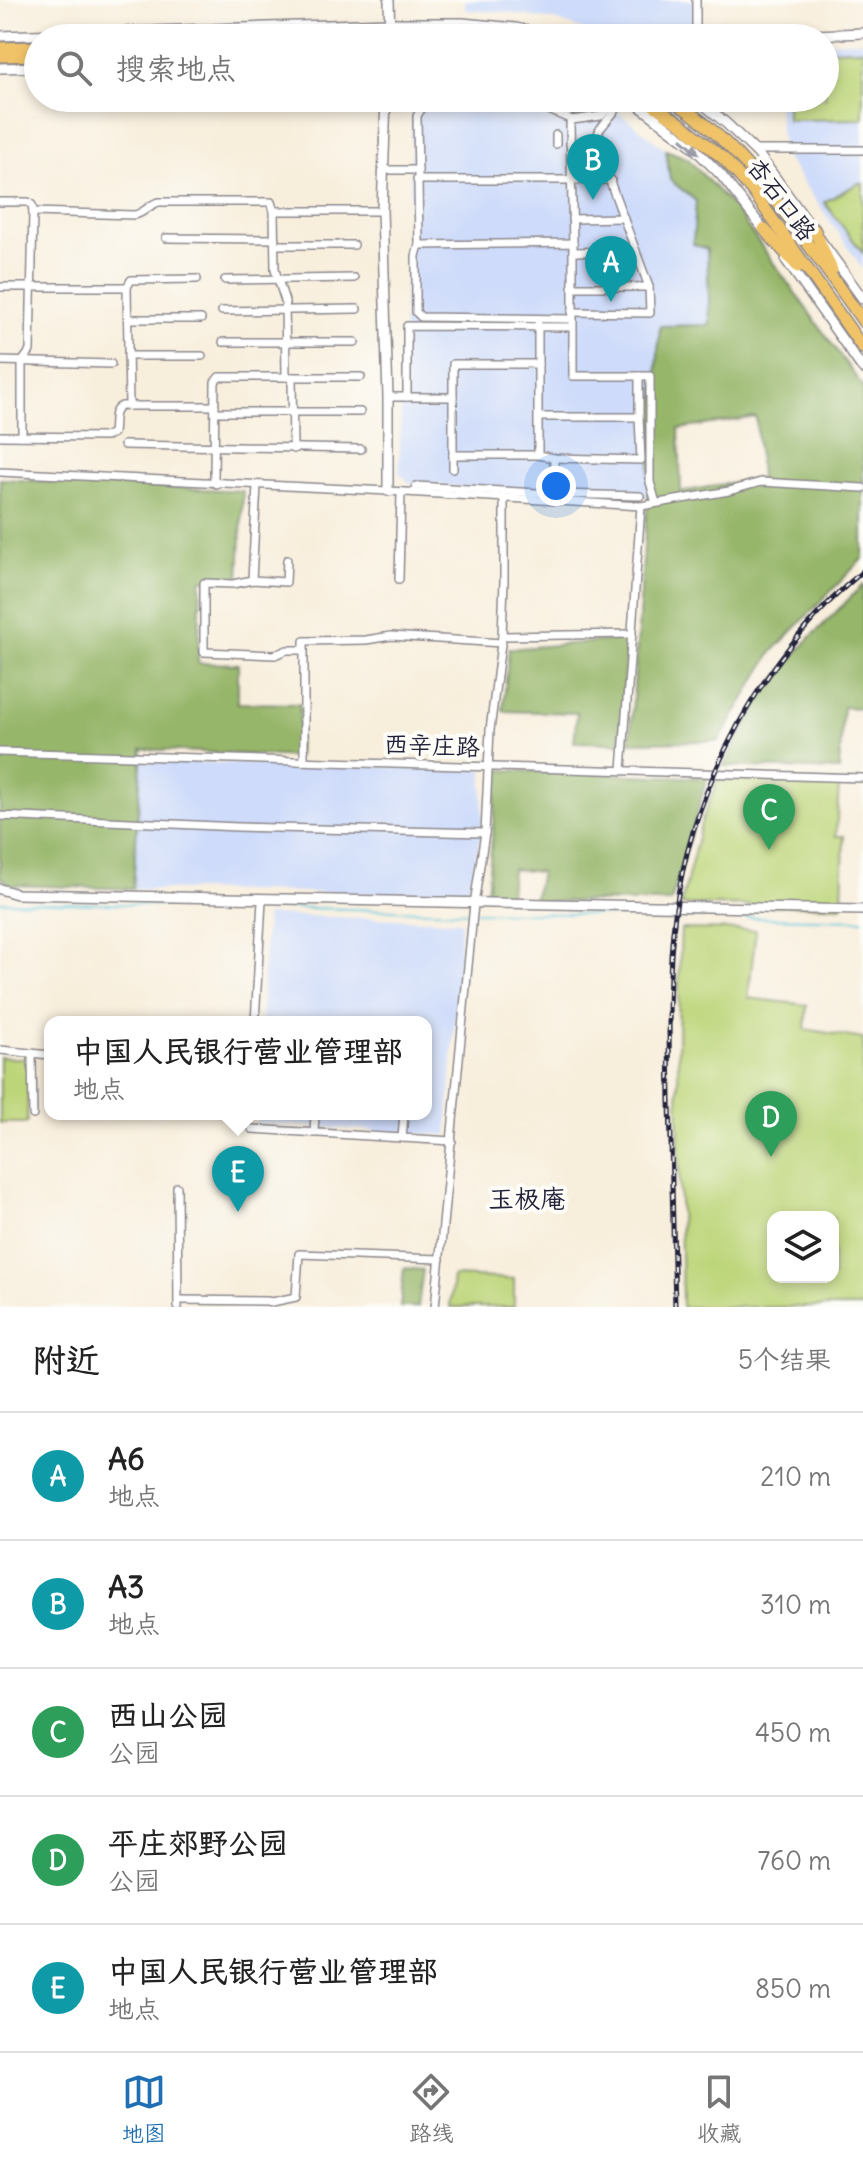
<!DOCTYPE html>
<html lang="zh">
<meta charset="utf-8">
<style>
:root{--surface:#fff;--page:#f6f6f6;--text:#222;--muted:#767676;--line:#e0e0e0;--accent:#1f6fb2}
body{margin:0;font-family:Delius,"LXGW WenKai TC",sans-serif;background:var(--page);color:var(--text)}
.controls{position:absolute;right:24px;bottom:24px;display:grid;overflow:hidden;border-radius:16px;box-shadow:0 4px 12px #0003}
.controls button{width:72px;height:72px;display:grid;place-items:center;padding:0;border:0;border-bottom:2px solid var(--line);background:var(--surface);color:var(--text);font:40px sans-serif}
.you{position:absolute;left:556px;top:486px;width:28px;height:28px;margin:-20px;border:6px solid #fff;border-radius:50%;background:#1a73e8;box-shadow:0 0 0 12px #1a73e833}
.badge{display:grid;place-items:center;width:52px;height:52px;border-radius:50%;background:var(--accent);color:#fff;font-size:26px;font-weight:700}
.pin{position:absolute;translate:-50% -66px;filter:drop-shadow(0 2px 4px #0008)}
.pin::after{content:'';position:absolute;top:42px;width:28px;height:24px;background:inherit;clip-path:polygon(0 0,100% 0,50% 100%)}
.popup{position:absolute;left:44px;top:1016px;width:388px;height:104px;box-sizing:border-box;display:grid;place-content:center;border-radius:16px;background:var(--surface);filter:drop-shadow(0 2px 6px #0005);font-size:26px;white-space:nowrap;color:var(--muted)}
.popup b{font-size:30px;color:var(--text)}
.popup::after{content:'';position:absolute;left:50%;top:100%;margin-left:-16px;border:16px solid transparent;border-top-color:var(--surface)}
.list{margin:0;padding:0;list-style:none}
h2{display:flex;justify-content:space-between;align-items:center;height:104px;margin:0;padding:0 32px;font-size:34px}
h2 small{font-size:26px;font-weight:400;color:var(--muted)}
.list li{display:grid;grid-template-columns:52px 1fr auto;gap:24px;align-items:center;box-sizing:border-box;height:128px;padding:0 32px;border-top:2px solid var(--line)}
.list b{display:block;font-size:30px;white-space:nowrap}
.list p{margin:0;font-size:26px;white-space:nowrap;color:var(--muted)}
.list em{font-size:26px;font-style:normal;color:var(--muted)}
.icon{flex:none;width:44px;height:44px;fill:none;stroke:currentColor;stroke-width:2;stroke-linecap:round;stroke-linejoin:round}
.map{position:relative;flex:none;width:863px;height:1307px;overflow:hidden}
.search{position:absolute;background:var(--surface);box-shadow:0 4px 12px #0003;left:24px;right:24px;top:24px;height:88px;display:flex;align-items:center;gap:20px;box-sizing:border-box;padding:0 28px;border-radius:44px;color:var(--muted);font-size:30px}
.sheet{height:744px;background:var(--surface)}
nav{display:flex;justify-content:space-around;align-items:center;box-sizing:border-box;height:112px;border-top:2px solid var(--line);background:var(--surface);font-size:22px;color:var(--muted)}
nav a{display:grid;justify-items:center;gap:4px}
nav .on{color:var(--accent)}
.map>svg:first-child{display:block}
.built{fill:#cedbfa}
.green{fill:#bdd579;stroke:#707c5a;stroke-width:2;fill-rule:evenodd}
.forest{fill:#96b669;stroke:#5c6c52;stroke-width:2;fill-rule:evenodd}
.lines{fill:none;stroke-linecap:round;stroke-linejoin:round}
.stream{stroke:#5dc3da;stroke-width:2}
.minor-casing{stroke:#8d888c;stroke-width:10}
.tertiary-casing{stroke:#8d888c;stroke-width:12}
.primary-casing{stroke:#8d888c;stroke-width:14}
.minor{stroke:#fff;stroke-width:7}
.tertiary{stroke:#fff;stroke-width:9}
.primary{stroke:#f0c369;stroke-width:11}
.rail-casing{stroke:#22223b;stroke-width:5}
.rail{stroke:#fdfcf7;stroke-width:2;stroke-dasharray:6;stroke-linecap:butt}
.oneway{fill:#9c9ca7}
.labels{text-anchor:middle;dominant-baseline:central;stroke-width:8;stroke-linejoin:round;paint-order:stroke}
.street-label{font-size:24px;fill:#22223b;stroke:#fdfcf7}
.neighbourhood-label{font-size:26px;fill:#22223b;stroke:#fdfcf7}
</style>
<div class="map">
<svg width="863" height="1307" viewBox="0 0 863 1307">
<rect width="100%" height="100%" fill="#fdfcf7"/>
<filter id="ink" filterUnits="userSpaceOnUse"><feTurbulence type="fractalNoise" baseFrequency=".0125" numOctaves="2"/><feDisplacementMap in="SourceGraphic" scale="16" xChannelSelector="R" yChannelSelector="G"/><feConvolveMatrix kernelMatrix="1 2 1 2 8 2 1 2 1" color-interpolation-filters="sRGB"/></filter>
<filter id="wash" filterUnits="userSpaceOnUse"><feTurbulence type="fractalNoise" baseFrequency=".006" numOctaves="4" result="noise"/><feDisplacementMap in="SourceGraphic" scale="32" xChannelSelector="R" yChannelSelector="G"/><feGaussianBlur stdDeviation="1.8" result="paint"/><feColorMatrix in="noise" values="0 0 0 0 0 0 0 0 0 0 0 0 0 0 0 0 0 1.4 0 .05"/><feComposite in="paint" operator="in"/></filter>
<g filter="url(#wash)">
<rect width="100%" height="100%" fill="#f8eedc"/>
<g class="built">
<path d="M465,0H693L694,31L689,34L658,36L638,34V38H606L558,21L504,12L465,10Z"/>
<path d="M863,41V269L787,159L780,131L778,98H825V42Z"/>
<path d="M412,98H544L596,110L606,102L666,150L670,180L696,201L693,244L707,249L710,325L660,327L648,496L411,484L399,473L406,256L409,247Z"/>
<path d="M141,761L483,769L482,830L467,895L133,889Z"/>
<path d="M266,915L461,921L447,1135L256,1123L257,1114H426V1022H261Z"/>
</g>
<g class="green">
<path d="M863,49V119L787,120V98H825V50Z"/>
<path d="M859,183H863V253L824,202Z"/>
<path d="M719,778L839,784L836,836H844L842,906L681,905L702,820Z"/>
<path d="M681,929L756,930L748,998L807,1005L805,1029L863,1039V1307H682C680,1181 675,1055 681,929ZM773,1217H833V1277H773Z"/>
<path d="M0,1057L29,1059L27,1123H0Z"/>
<path d="M453,1276L514,1279V1307H450Z"/>
</g>
<g class="forest">
<path d="M666,150L687,158L733,207L863,387V558L772,652L719,741L630,742L660,326L710,325L707,249L693,244L696,201L670,180ZM756,417L760,478L681,492L679,429Z"/>
<path d="M0,479L243,491L239,579L201,580L198,663L238,664V703L300,704L298,757L142,749L133,889L11,885L0,877Z"/>
<path d="M863,585V708L843,707L839,770L723,766L769,686L807,641Z"/>
<path d="M627,639L620,743L574,742L577,713L503,711L509,649Z"/>
<path d="M498,770L707,778L671,902L534,901L540,872L512,869L510,895L487,894Z"/>
<path d="M404,1268L423,1270L418,1307H400Z"/>
</g>
<g class="lines">
<g class="stream">
<path d="M0,902L259,907"/>
<path d="M265,907L471,912"/>
<path d="M477,912L863,920"/>
</g>
</g>
</g>
<g filter="url(#ink)">
<g class="lines">
<g class="minor-casing">
<g id="minor">
<path d="M696,0V38"/>
<path d="M572,120L570,124L573,243"/>
<path d="M556,144V135"/>
<path d="M570,144H589L595,141"/>
<path d="M754,150H863"/>
<path d="M383,170H418"/>
<path d="M417,180H611"/>
<path d="M0,202H28L32,205L33,212L30,351L22,362V436"/>
<path d="M274,211H382"/>
<path d="M33,212L134,215C144,214 149,204 159,202H271L274,211L275,270L285,301L286,377"/>
<path d="M572,219L624,218"/>
<path d="M166,238L275,239"/>
<path d="M275,245H354"/>
<path d="M419,245L573,243V376H650V482L656,503"/>
<path d="M573,252L636,251"/>
<path d="M225,280L354,278"/>
<path d="M0,287H127"/>
<path d="M572,287H649L595,141L600,129L619,106L620,100"/>
<path d="M222,311L357,309"/>
<path d="M572,312L650,313L649,287"/>
<path d="M128,319H201"/>
<path d="M572,319L421,317L416,312V256L419,245L417,116L423,106L435,103L521,102L535,104L572,120L601,116L614,103L620,100"/>
<path d="M223,342H355"/>
<path d="M128,356H202"/>
<path d="M0,361L111,364"/>
<path d="M292,377L293,449"/>
<path d="M388,397H453"/>
<path d="M407,397V326L572,327"/>
<path d="M129,406L127,287L131,280L197,279"/>
<path d="M215,412H360"/>
<path d="M539,417H639V376"/>
<path d="M0,436L105,437L113,433C115,423 111,410 122,406H215"/>
<path d="M124,445L361,449"/>
<path d="M453,455H538V364"/>
<path d="M538,455L554,458L641,460L639,417"/>
<path d="M554,458V494L640,496"/>
<path d="M453,469V364H538V324"/>
<path d="M0,472L388,491L641,506L729,491L761,482L863,488"/>
<path d="M216,484L214,479L215,382L219,377H361"/>
<path d="M416,486L554,494"/>
<path d="M287,560L286,582L252,580L233,584L204,583V652L275,655L287,650H304"/>
<path d="M399,579L401,492"/>
<path d="M252,580L257,485"/>
<path d="M502,636L632,634"/>
<path d="M0,752L863,778"/>
<path d="M304,761V641L366,640L391,636L502,643"/>
<path d="M622,770L641,506"/>
<path d="M0,816L238,827L485,833"/>
<path d="M255,1022L262,901"/>
<path d="M0,1050L50,1055"/>
<path d="M32,1053L33,1115"/>
<path d="M252,1129L452,1141"/>
<path d="M314,1133L315,1114"/>
<path d="M402,1138L404,1114"/>
<path d="M177,1187L178,1307"/>
<path d="M179,1300L267,1301L272,1302L296,1297L299,1254L440,1259"/>
<path d="M435,1307L474,904L485,833L490,730L502,636L504,581V498"/>
</g>
</g>
<g class="tertiary-casing">
<g id="tertiary">
<path d="M389,0L390,38"/>
<path d="M0,36L389,23H462L516,28L559,38"/>
<path d="M740,38L863,33"/>
<path d="M0,68L38,67"/>
<path d="M386,98L382,211L388,397V491"/>
<path d="M629,98L691,145L721,175L768,235"/>
<path d="M696,98L727,124L758,154L863,299"/>
<path d="M786,260L863,369"/>
<path d="M0,889L17,894L863,910"/>
</g>
</g>
<g class="primary-casing">
<g id="primary">
<path d="M366,38L470,36L498,38"/>
<path d="M0,48L38,47"/>
<path d="M0,56L38,55"/>
<path d="M643,98L680,123L724,159L752,190L863,348"/>
<path d="M669,98C723,131 761,180 798,230C820,261 842,291 863,321"/>
<path d="M764,229L798,267"/>
<path d="M814,229L832,270"/>
</g>
</g>
<use href="#minor" class="minor"/>
<use href="#tertiary" class="tertiary"/>
<use href="#primary" class="primary"/>
<g class="rail-casing">
<path id="rail" d="M675,1307C673,1238 672,1170 670,1101C669,1039 667,976 675,914C693,783 762,656 863,571"/>
</g>
<use href="#rail" class="rail"/>
</g>
<defs><path id="oneway-solid" d="M-6-.8H1V-3.2L6.5 0L1 3.2V.8H-6Z" transform="scale(2)"/></defs>
<use class="oneway" href="#oneway-solid" transform="translate(690 146) rotate(41)"/>
</g>
<g class="labels">
<g class="street-label">
<text transform="translate(782 199) rotate(53)">杏石口路</text>
<text transform="translate(432 745) rotate(2)">西辛庄路</text>
</g>
<g class="neighbourhood-label">
<text x="527" y="1198">玉极庵</text>
</g>
</g>
</svg>
<div class="controls">
<button><svg class="icon" aria-label="layers" viewBox="0 0 24 24"><path d="M12 4l9 5-9 5-9-5zM3 14l9 5 9-5"/></svg></button>
</div>
<div class="you"></div>
<div class="pin badge" style="left:611px;top:302px;background:#0f9aa8">A</div>
<div class="pin badge" style="left:593px;top:200px;background:#0f9aa8">B</div>
<div class="pin badge" style="left:769px;top:850px;background:#2e9e5b">C</div>
<div class="pin badge" style="left:771px;top:1157px;background:#2e9e5b">D</div>
<div class="pin badge" style="left:238px;top:1212px;background:#0f9aa8">E</div>
<div class="popup"><b>中国人民银行营业管理部</b>地点</div>
<div class="search"><svg class="icon" aria-label="search" viewBox="0 0 24 24"><circle cx="10" cy="10" r="6"/><path d="M15 15l6 6"/></svg>搜索地点</div>
</div>
<section class="sheet">
<h2>附近<small>5个结果</small></h2>
<ul class="list">
<li><span class="badge" style="background:#0f9aa8">A</span><div><b>A6</b><p>地点</p></div><em>210 m</em></li>
<li><span class="badge" style="background:#0f9aa8">B</span><div><b>A3</b><p>地点</p></div><em>310 m</em></li>
<li><span class="badge" style="background:#2e9e5b">C</span><div><b>西山公园</b><p>公园</p></div><em>450 m</em></li>
<li><span class="badge" style="background:#2e9e5b">D</span><div><b>平庄郊野公园</b><p>公园</p></div><em>760 m</em></li>
<li><span class="badge" style="background:#0f9aa8">E</span><div><b>中国人民银行营业管理部</b><p>地点</p></div><em>850 m</em></li>
</ul>
</section>
<nav>
<a class="on"><svg class="icon" aria-label="map" viewBox="0 0 24 24"><path d="M3 6l6-2 6 2 6-2v14l-6 2-6-2-6 2zM9 4v14M15 6v14"/></svg>地图</a>
<a><svg class="icon" aria-label="directions" viewBox="0 0 24 24"><path d="M12 3l9 9-9 9-9-9zM9 14v-3h6M13 9l2 2-2 2"/></svg>路线</a>
<a><svg class="icon" aria-label="saved" viewBox="0 0 24 24"><path d="M7 4h10v16l-5-4-5 4z"/></svg>收藏</a>
</nav>
